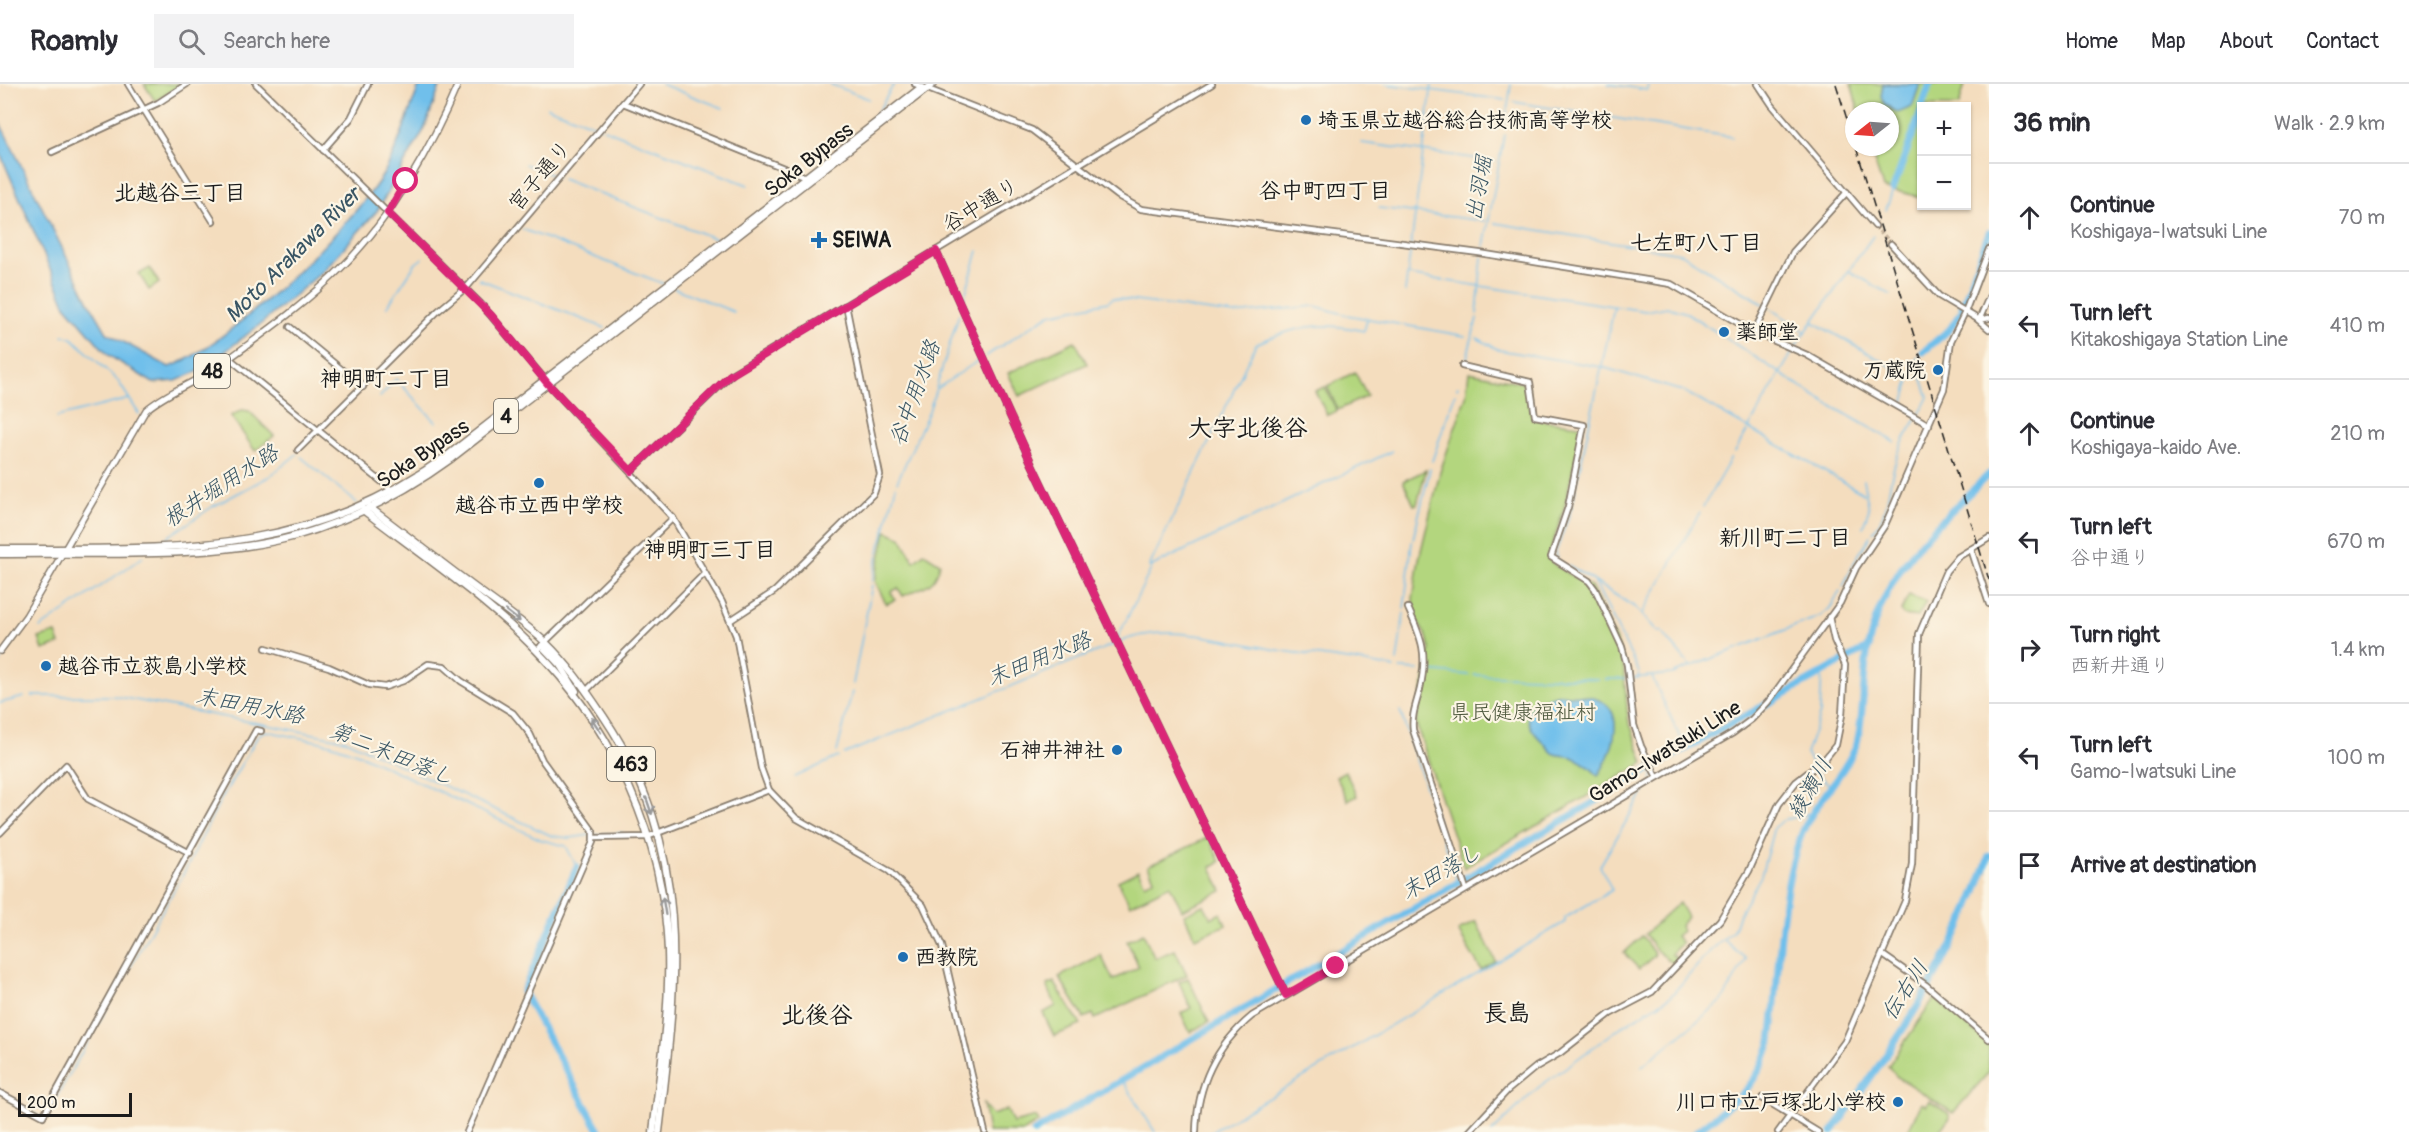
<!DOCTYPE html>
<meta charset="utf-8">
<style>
:root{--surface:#fff;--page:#f2f2f3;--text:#2b2b33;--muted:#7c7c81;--line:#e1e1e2}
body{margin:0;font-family:Pangolin,"Klee One",sans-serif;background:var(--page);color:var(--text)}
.controls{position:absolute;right:18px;top:18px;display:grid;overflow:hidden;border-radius:0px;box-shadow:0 2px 4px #0004}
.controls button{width:54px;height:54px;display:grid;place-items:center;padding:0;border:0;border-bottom:2px solid var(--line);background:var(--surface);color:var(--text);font:30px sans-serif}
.compass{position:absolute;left:1845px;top:18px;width:54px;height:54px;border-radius:50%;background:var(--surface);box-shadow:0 2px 4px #0004;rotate:253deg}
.scale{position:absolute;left:18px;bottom:15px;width:114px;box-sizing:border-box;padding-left:6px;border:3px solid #1c1c1c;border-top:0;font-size:16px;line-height:21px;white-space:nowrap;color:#1c1c1c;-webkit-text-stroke:4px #fcf5e5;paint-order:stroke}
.stop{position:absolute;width:18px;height:18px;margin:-14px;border:4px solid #db2777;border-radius:50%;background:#fff}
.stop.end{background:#db2777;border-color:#fff;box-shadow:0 2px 6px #0008}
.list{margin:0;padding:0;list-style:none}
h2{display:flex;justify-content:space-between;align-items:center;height:78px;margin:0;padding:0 24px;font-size:26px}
h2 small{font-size:20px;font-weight:400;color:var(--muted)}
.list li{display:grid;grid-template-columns:39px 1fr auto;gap:18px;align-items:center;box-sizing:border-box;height:108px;padding:0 24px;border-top:2px solid var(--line)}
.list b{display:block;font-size:22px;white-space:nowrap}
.list p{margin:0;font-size:20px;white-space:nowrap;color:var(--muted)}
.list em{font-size:20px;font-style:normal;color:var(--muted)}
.icon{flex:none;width:33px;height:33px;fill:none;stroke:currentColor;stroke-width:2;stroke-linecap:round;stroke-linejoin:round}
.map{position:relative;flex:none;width:1989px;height:1048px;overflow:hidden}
header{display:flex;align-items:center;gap:36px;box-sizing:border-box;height:84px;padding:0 30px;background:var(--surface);border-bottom:2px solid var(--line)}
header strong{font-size:28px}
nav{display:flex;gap:33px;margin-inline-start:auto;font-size:21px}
.search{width:420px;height:54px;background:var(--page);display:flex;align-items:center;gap:15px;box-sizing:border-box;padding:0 21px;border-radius:0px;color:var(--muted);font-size:22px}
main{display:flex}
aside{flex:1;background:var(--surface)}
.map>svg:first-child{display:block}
.green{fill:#b3d67e;stroke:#68794d;stroke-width:1.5}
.water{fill:#70bfeb;stroke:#466e84;stroke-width:1.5}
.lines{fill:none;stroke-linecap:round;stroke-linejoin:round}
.stream{stroke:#70bfeb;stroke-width:1.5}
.river{stroke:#70bfeb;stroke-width:7}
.tertiary-tunnel{stroke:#c9b69e;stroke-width:4.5;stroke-dasharray:4.5 2;stroke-linecap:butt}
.tertiary-casing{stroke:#887c6d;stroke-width:8}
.secondary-casing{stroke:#887c6d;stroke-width:8}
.primary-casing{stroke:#887c6d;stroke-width:8}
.trunk-casing{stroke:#887c6d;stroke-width:9}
.tertiary{stroke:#fff;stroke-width:4.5}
.secondary{stroke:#fff;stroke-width:4.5}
.primary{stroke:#fff;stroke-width:5}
.trunk{stroke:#fff;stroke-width:6}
.rail{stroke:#1c1c1c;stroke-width:1.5;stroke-dasharray:9 4.5;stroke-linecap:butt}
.oneway{stroke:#999}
.route{stroke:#db2777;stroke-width:8}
.poi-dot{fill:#1f6fb2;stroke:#fcf5e5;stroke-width:2}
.labels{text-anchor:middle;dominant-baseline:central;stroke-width:4.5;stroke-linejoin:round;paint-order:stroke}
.shield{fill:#fcf5e5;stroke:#5f5d58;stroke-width:1.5}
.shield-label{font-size:20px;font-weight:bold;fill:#1c1c1c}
.poi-label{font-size:21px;font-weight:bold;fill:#1c1c1c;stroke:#fcf5e5;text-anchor:start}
.street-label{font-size:21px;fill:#1c1c1c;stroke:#fcf5e5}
.park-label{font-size:21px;fill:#495439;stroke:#fcf5e5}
.water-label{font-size:22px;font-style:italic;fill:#395564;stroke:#fcf5e5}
.neighbourhood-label{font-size:22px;font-weight:bold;fill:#1c1c1c;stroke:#fcf5e5}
.quarter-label{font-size:24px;font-weight:bold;fill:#1c1c1c;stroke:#fcf5e5}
</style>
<header>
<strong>Roamly</strong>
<div class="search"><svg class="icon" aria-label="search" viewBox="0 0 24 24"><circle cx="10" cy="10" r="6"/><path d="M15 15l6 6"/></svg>Search here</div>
<nav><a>Home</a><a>Map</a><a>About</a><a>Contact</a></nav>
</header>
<main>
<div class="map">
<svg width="1989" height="1048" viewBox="0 0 1989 1048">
<rect width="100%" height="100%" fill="#fcf5e5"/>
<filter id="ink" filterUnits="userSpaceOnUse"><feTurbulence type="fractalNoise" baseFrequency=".0167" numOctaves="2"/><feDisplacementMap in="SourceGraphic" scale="12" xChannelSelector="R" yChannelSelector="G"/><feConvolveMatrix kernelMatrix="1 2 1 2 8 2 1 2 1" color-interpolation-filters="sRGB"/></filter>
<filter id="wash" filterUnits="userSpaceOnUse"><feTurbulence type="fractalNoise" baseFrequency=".008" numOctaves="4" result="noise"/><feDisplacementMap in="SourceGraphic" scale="24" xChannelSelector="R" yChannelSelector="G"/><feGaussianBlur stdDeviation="1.35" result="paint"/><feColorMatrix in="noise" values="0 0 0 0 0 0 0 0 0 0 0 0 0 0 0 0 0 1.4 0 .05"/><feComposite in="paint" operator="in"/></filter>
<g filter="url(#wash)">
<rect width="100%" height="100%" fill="#f4ddbe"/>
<g class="green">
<path d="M144,0H182L155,17Z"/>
<path d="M1851,0H1965L1959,22H1922L1921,113L1883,104L1870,63H1890V27H1859Z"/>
<path d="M150,184L159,199L149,206L139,190Z"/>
<path d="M1075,257L1087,280L1019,312L1008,289Z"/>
<path d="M1355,288L1367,312L1338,326L1327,302Z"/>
<path d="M1469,288L1528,300L1532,335L1579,341L1582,345L1564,425L1548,474L1556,482L1591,503L1618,561L1623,578L1628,634L1644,679L1464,784L1416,640L1430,565L1427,553L1415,534L1413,515L1419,475L1440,388L1466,312Z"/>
<path d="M1325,303L1337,327L1327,331L1315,307Z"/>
<path d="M242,326L249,327L274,352L255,367L231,332Z"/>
<path d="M1426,386L1417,420L1414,421L1403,397Z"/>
<path d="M886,447L901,453L914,477L924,469L940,479C936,503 924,502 903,512L898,504L891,508L895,516L886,520L875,497Z"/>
<path d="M1909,511L1926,518L1918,533L1903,531L1901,527Z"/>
<path d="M56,549L60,560L43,566L39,554Z"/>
<path d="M1345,687L1357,712L1348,717L1336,692Z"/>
<path d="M1209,753L1220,778L1211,783L1222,807L1182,826L1170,801L1130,821L1118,797L1138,787L1145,800L1154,795L1148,782Z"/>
<path d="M1679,819L1687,833L1680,842L1682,847L1676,852L1682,859L1671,870L1678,875L1674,880L1657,867L1645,850Z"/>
<path d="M1204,821L1211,834L1221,829L1226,841L1195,854L1184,830Z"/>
<path d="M1476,837L1496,878L1481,886L1458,847Z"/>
<path d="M1143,849L1155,874L1175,866L1187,891L1095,935L1093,930L1084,934L1059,893L1101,871L1113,896L1139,883L1127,857Z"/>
<path d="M1642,852L1655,871L1639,885L1624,869Z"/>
<path d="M1188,894L1209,938L1190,948L1181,929L1191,924L1179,898Z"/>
<path d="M1054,898L1081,941L1054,952L1043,929L1056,922L1047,901Z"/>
<path d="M1935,914L1989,960V988L1953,1029L1896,992L1888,982Z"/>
<path d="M1929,1017L1948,1029L1950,1034L1938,1048H1907L1922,1019L1926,1022Z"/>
<path d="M983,1020L992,1031L1007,1026L1013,1039L1036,1033L1039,1038L1022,1048H988Z"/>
</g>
<g class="water">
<path d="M420,0H441L424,46L377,127L322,188L262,239L201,286L176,297L153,299L108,271L66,222L0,69V39L89,218L107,249L169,283C223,266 355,139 384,89C399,62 408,29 420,0Z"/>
<path d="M1883,0H1920L1912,23L1898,29L1884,20L1881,12Z"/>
<path d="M1561,610C1573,612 1588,611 1599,616C1629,629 1610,673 1598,692C1592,684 1581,677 1572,673C1566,671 1558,672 1553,669C1550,667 1547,662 1544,659C1515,632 1528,617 1561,610Z"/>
</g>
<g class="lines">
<g class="stream">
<path d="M661,0L723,24"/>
<path d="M830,0L869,15"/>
<path d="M1386,0L1505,16"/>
<path d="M1608,0L1647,6L1648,0"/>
<path d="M1514,18L1732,53"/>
<path d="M547,23L600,43"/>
<path d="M873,36L894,0"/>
<path d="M1505,43L1511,0"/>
<path d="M604,45L748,101"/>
<path d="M1362,59L1494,77"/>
<path d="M525,80L557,93"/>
<path d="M562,95L719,156"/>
<path d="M1379,124L1485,137"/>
<path d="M1886,126L1893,105"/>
<path d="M1495,139L1680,169L1765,221"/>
<path d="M522,145L664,200"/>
<path d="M1484,163L1504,51"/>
<path d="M1849,187L1891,211"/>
<path d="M1408,191L1645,227L1667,223L1687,229L1823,317L1895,358"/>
<path d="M479,195L605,244"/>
<path d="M674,204L734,228"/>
<path d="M966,208L978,167"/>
<path d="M1405,208L1432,0"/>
<path d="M963,216L965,211"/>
<path d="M387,223L416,179L423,174"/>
<path d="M1769,223L1806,248"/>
<path d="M1477,230L1482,173"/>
<path d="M1813,238L1912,294"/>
<path d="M63,251L72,254L118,297L139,330"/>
<path d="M1477,254L1499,266L1602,283L1685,308L1864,410"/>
<path d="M1795,263L1873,152"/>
<path d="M986,272L1050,230L1108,218L1113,214L1234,230L1315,222L1347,231L1465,252"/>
<path d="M1918,272L1916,277L1928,313L1919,331"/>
<path d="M1467,274L1477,234"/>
<path d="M938,304L982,274"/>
<path d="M1457,304L1458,302"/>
<path d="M380,313L396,295L436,338"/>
<path d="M1903,321L1913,284"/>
<path d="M57,333L129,315"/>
<path d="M1735,368L1793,267"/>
<path d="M301,373L357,419"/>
<path d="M1432,377L1455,310"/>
<path d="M1863,396L1869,425L1863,443"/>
<path d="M897,398L929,327L959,230"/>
<path d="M1703,423L1731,374"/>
<path d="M1873,448C1889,428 1887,407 1894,383C1898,365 1906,352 1916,336"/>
<path d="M1413,455L1430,385"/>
<path d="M882,457L896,402"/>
<path d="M160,458L212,423L270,392L297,370"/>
<path d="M1557,474L1555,470L1571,426L1614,224"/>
<path d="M1569,482L1594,497L1639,588L1638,594"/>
<path d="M1149,483L1256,260C1296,242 1320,237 1364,247L1367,236"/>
<path d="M1150,483L1392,367"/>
<path d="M872,498L881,458"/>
<path d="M1595,498L1636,524L1658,548L1661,547L1690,582"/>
<path d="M1843,503L1852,482L1870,452"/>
<path d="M1404,525L1412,458"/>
<path d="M1642,530L1700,428"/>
<path d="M1822,531L1830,524L1840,507"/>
<path d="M40,544L143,473"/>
<path d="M1117,555L1152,483"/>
<path d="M1119,558C1167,537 1228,558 1277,566C1316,572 1355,576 1394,584"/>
<path d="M1397,577L1404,529"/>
<path d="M0,580L4,570"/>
<path d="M1400,585L1419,586"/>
<path d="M1427,587L1469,591"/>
<path d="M1822,587L1820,629L1806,670L1820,693L1831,702"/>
<path d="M1474,591L1598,595"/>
<path d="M1652,593L1686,666"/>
<path d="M1633,594L1672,590L1821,532"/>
<path d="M1604,595H1625"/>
<path d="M853,600L872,501"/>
<path d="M32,612H114L346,656L552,752L570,754L590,751"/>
<path d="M0,619L24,613"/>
<path d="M1400,627L1458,800"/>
<path d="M837,668L852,608"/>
<path d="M844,670L1115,560"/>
<path d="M795,693L838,673"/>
<path d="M1651,695L1659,680"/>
<path d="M704,729L739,715"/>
<path d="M595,751L623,749"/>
<path d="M1642,982L1722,917L1746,875L1725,857"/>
<path d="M1123,997L1155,1048"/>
<path d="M11,1018L44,1035L186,785L220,717L259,650L266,647L331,660L359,670L542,756L566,762L577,783"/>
<path d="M1211,1048L1565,838V834L1612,806L1600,782L1647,702"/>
<path d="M1492,1048L1539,1003L1621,943L1670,913L1710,867L1733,847L1738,832L1761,792L1774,743L1784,736L1814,728"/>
</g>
<g class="river">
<path d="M1922,22L1930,0"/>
<path d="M1893,105L1922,25"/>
<path d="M1962,223L1989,148"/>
<path d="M1923,268L1950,245L1960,229"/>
<path d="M577,783L523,908L600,1048"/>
<path d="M1034,1048L1659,680L1869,563"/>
<path d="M1696,1048C1735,1015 1755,1009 1771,957C1780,892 1778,799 1806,740C1821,712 1845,689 1857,659C1865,626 1862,592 1869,559C1887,481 1936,443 1989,390"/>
<path d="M1832,1048C1897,957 1953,879 1989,772"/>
</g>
</g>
</g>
<g filter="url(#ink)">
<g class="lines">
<path class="tertiary-tunnel" d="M1875,142L1891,160"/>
<g class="tertiary-casing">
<g id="tertiary">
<path d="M128,0L213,137"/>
<path d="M915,0L1032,46L1118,112L1141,125L1479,169L1671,200L1754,248L1807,271L1929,341"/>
<path d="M1758,0L1772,21L1875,142"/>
<path d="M623,19L806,93"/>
<path d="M323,66L351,34L368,0"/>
<path d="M52,68L158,19L187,0"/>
<path d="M1891,160L1939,212L1976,234L1989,245"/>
<path d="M936,167L1030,376L1286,911"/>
<path d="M1989,213L1979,236L1989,234"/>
<path d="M290,243L363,303"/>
<path d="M1754,248L1793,168L1847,108"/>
<path d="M229,274L393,407"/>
<path d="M1462,282L1530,298L1535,332L1584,341L1568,423L1551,473L1589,497L1595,505L1622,563L1627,581L1634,641L1641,662L1657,693"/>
<path d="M548,300L673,434L722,518L736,552L761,684L769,706L796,734L889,787L923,821L942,862L985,1048"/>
<path d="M298,366L438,227L468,202L639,0"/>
<path d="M631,387L733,289L1212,0"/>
<path d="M1971,465L1989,520"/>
<path d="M1408,524C1422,555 1428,570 1420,605C1417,618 1411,631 1413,646L1466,805"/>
<path d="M731,536L775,507L874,409L880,391L846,221"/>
<path d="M266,564L329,583L369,601L385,603L403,597L428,580L444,582L461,597L513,629L530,650L542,676L593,747V758L467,1048"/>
<path d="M537,566L673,434"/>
<path d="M586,607L705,489"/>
<path d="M0,749L66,681L88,715L190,769"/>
<path d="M594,754L647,753L769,706"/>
<path d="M1883,871L1926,901L1989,955"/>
<path d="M0,1009L43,1032L256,646L261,647"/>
<path d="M1762,1014L1818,1048"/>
<path d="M1778,1048L1845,957L1905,817L1912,780L1919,550L1946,487L1958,473L1989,454"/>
</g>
</g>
<g class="secondary-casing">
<g id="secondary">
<path d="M256,0L481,220L547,298"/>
<path d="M1196,1048C1197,1001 1216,962 1252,932L1733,649L1752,635L1768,618L1840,519L1856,484L1885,441L1944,305L1951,257L1965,228L1989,165"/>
<path d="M1469,1048L1507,1007L1536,983L1560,969L1610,930L1652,908L1720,836L1749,787L1779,720L1796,698L1824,676L1836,661L1842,631L1845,581L1834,556L1829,533"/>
</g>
</g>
<g class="primary-casing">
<path id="primary" d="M0,567L26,532L146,326C168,307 196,299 220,281C263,250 307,219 344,181C392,133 432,62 458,0"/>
</g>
<g class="trunk-casing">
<g id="trunk">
<path d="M369,423C404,449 438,476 473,502C497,520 523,537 545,558C568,580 586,606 604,633C694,767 677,897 659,1048"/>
<path d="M363,426C422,471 484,513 536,566C614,645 664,756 668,867C670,927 660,988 653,1048"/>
<path d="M0,465C170,464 303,475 448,371L919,5"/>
<path d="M0,470C91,468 205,476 292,453C350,437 404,409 452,374L933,0"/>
<path d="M542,562L560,581L576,607"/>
</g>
</g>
<use href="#tertiary" class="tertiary"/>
<use href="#secondary" class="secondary"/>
<use href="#primary" class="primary"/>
<use href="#trunk" class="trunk"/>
<g class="rail">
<path d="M1836,0L1854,58"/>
<path d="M1856,63L1989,496"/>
</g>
</g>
<defs><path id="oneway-shaft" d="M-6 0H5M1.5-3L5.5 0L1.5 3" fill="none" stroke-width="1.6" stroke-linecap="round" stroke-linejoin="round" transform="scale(1.5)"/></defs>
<g class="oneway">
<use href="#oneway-shaft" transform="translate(513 532) rotate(38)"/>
<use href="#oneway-shaft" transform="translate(596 641) rotate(-123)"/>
<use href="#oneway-shaft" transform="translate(649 722) rotate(71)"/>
<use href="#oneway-shaft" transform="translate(664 822) rotate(-99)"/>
</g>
</g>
<g class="lines" filter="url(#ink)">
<path class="route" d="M406,97L388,129L491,231L548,300L631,387L729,292L936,167L1030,376L1286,911L1336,882"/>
</g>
<g class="poi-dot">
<circle cx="1306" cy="36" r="6"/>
<path d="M816 147h6v6h6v6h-6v6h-6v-6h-6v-6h6z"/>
<circle cx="1724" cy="248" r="6"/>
<circle cx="1938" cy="286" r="6"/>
<circle cx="539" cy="399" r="6"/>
<circle cx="46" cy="582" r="6"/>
<circle cx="1117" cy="666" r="6"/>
<circle cx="903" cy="873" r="6"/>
<circle cx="1898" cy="1018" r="6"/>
</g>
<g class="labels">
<g class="shield">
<rect x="194" y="270" width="36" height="34" rx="4.5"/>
<rect x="494" y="315" width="24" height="34" rx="4.5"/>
<rect x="607" y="663" width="48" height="34" rx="4.5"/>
</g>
<g class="shield-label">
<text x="212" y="287">48</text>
<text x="506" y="332">4</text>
<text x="631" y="680">463</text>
</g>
<g class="poi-label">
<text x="1318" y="36">埼玉県立越谷総合技術高等学校</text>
<text x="832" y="156">SEIWA</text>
<text x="1736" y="248">薬師堂</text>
<text x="1926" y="286" text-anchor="end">万蔵院</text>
<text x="539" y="421" text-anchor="middle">越谷市立西中学校</text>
<text x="58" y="582">越谷市立荻島小学校</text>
<text x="1105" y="666" text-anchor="end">石神井神社</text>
<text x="915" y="873">西教院</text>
<text x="1886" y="1018" text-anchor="end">川口市立戸塚北小学校</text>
</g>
<g class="street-label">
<text transform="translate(809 76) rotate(-38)">Soka Bypass</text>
<text transform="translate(540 92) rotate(-50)">宮子通り</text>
<text transform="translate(981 121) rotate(-31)">谷中通り</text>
<text transform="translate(423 370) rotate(-34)">Soka Bypass</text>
<text transform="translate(1665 668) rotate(-32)">Gamo-Iwatsuki Line</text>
</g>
<g class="park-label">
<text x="1523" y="628">県民健康福祉村</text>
</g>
<g class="water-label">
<text transform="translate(1479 104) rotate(-80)">出羽堀</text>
<text transform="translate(293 171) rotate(-45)">Moto Arakawa River</text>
<text transform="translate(915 309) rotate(-70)">谷中用水路</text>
<text transform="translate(221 402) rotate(-33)">根井堀用水路</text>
<text transform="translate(1039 575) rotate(-22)">末田用水路</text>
<text transform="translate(250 622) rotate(11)">末田用水路</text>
<text transform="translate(392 670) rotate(22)">第二末田落し</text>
<text transform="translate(1810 704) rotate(-60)">綾瀬川</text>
<text transform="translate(1441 788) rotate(-30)">末田落し</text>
<text transform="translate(1905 906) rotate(-57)">伝右川</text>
</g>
<g class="neighbourhood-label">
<text x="1325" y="107">谷中町四丁目</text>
<text x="180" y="109">北越谷三丁目</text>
<text x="1696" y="159">七左町八丁目</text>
<text x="386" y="295">神明町二丁目</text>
<text x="1785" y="454">新川町二丁目</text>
<text x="710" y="466">神明町三丁目</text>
</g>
<g class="quarter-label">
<text x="1248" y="344">大字北後谷</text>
<text x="1507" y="929">長島</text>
<text x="817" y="931">北後谷</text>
</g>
</g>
</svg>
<div class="controls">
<button>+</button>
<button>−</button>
</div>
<svg class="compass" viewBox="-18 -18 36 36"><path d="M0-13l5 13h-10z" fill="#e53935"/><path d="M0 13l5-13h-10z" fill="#7c7c81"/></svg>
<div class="scale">200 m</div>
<div class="stop" style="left:406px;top:97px"></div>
<div class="stop end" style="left:1336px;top:882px"></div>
</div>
<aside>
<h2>36 min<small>Walk · 2.9 km</small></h2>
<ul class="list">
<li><svg class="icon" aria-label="ahead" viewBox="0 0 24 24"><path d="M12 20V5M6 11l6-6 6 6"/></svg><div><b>Continue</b><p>Koshigaya-Iwatsuki Line</p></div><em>70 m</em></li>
<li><svg class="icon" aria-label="left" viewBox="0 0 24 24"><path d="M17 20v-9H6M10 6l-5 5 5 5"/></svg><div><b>Turn left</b><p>Kitakoshigaya Station Line</p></div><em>410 m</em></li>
<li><svg class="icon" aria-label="ahead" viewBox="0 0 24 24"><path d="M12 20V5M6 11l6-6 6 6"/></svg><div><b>Continue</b><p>Koshigaya-kaido Ave.</p></div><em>210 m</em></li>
<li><svg class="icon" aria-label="left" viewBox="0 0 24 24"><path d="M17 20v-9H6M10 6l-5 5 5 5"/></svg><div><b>Turn left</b><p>谷中通り</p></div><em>670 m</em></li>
<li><svg class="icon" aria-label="right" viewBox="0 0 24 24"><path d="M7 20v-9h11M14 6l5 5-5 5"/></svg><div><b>Turn right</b><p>西新井通り</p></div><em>1.4 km</em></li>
<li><svg class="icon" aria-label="left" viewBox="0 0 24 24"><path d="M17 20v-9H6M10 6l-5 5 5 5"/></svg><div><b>Turn left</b><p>Gamo-Iwatsuki Line</p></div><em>100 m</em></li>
<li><svg class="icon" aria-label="arrive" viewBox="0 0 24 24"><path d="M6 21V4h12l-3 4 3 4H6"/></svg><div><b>Arrive at destination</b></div></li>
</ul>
</aside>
</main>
